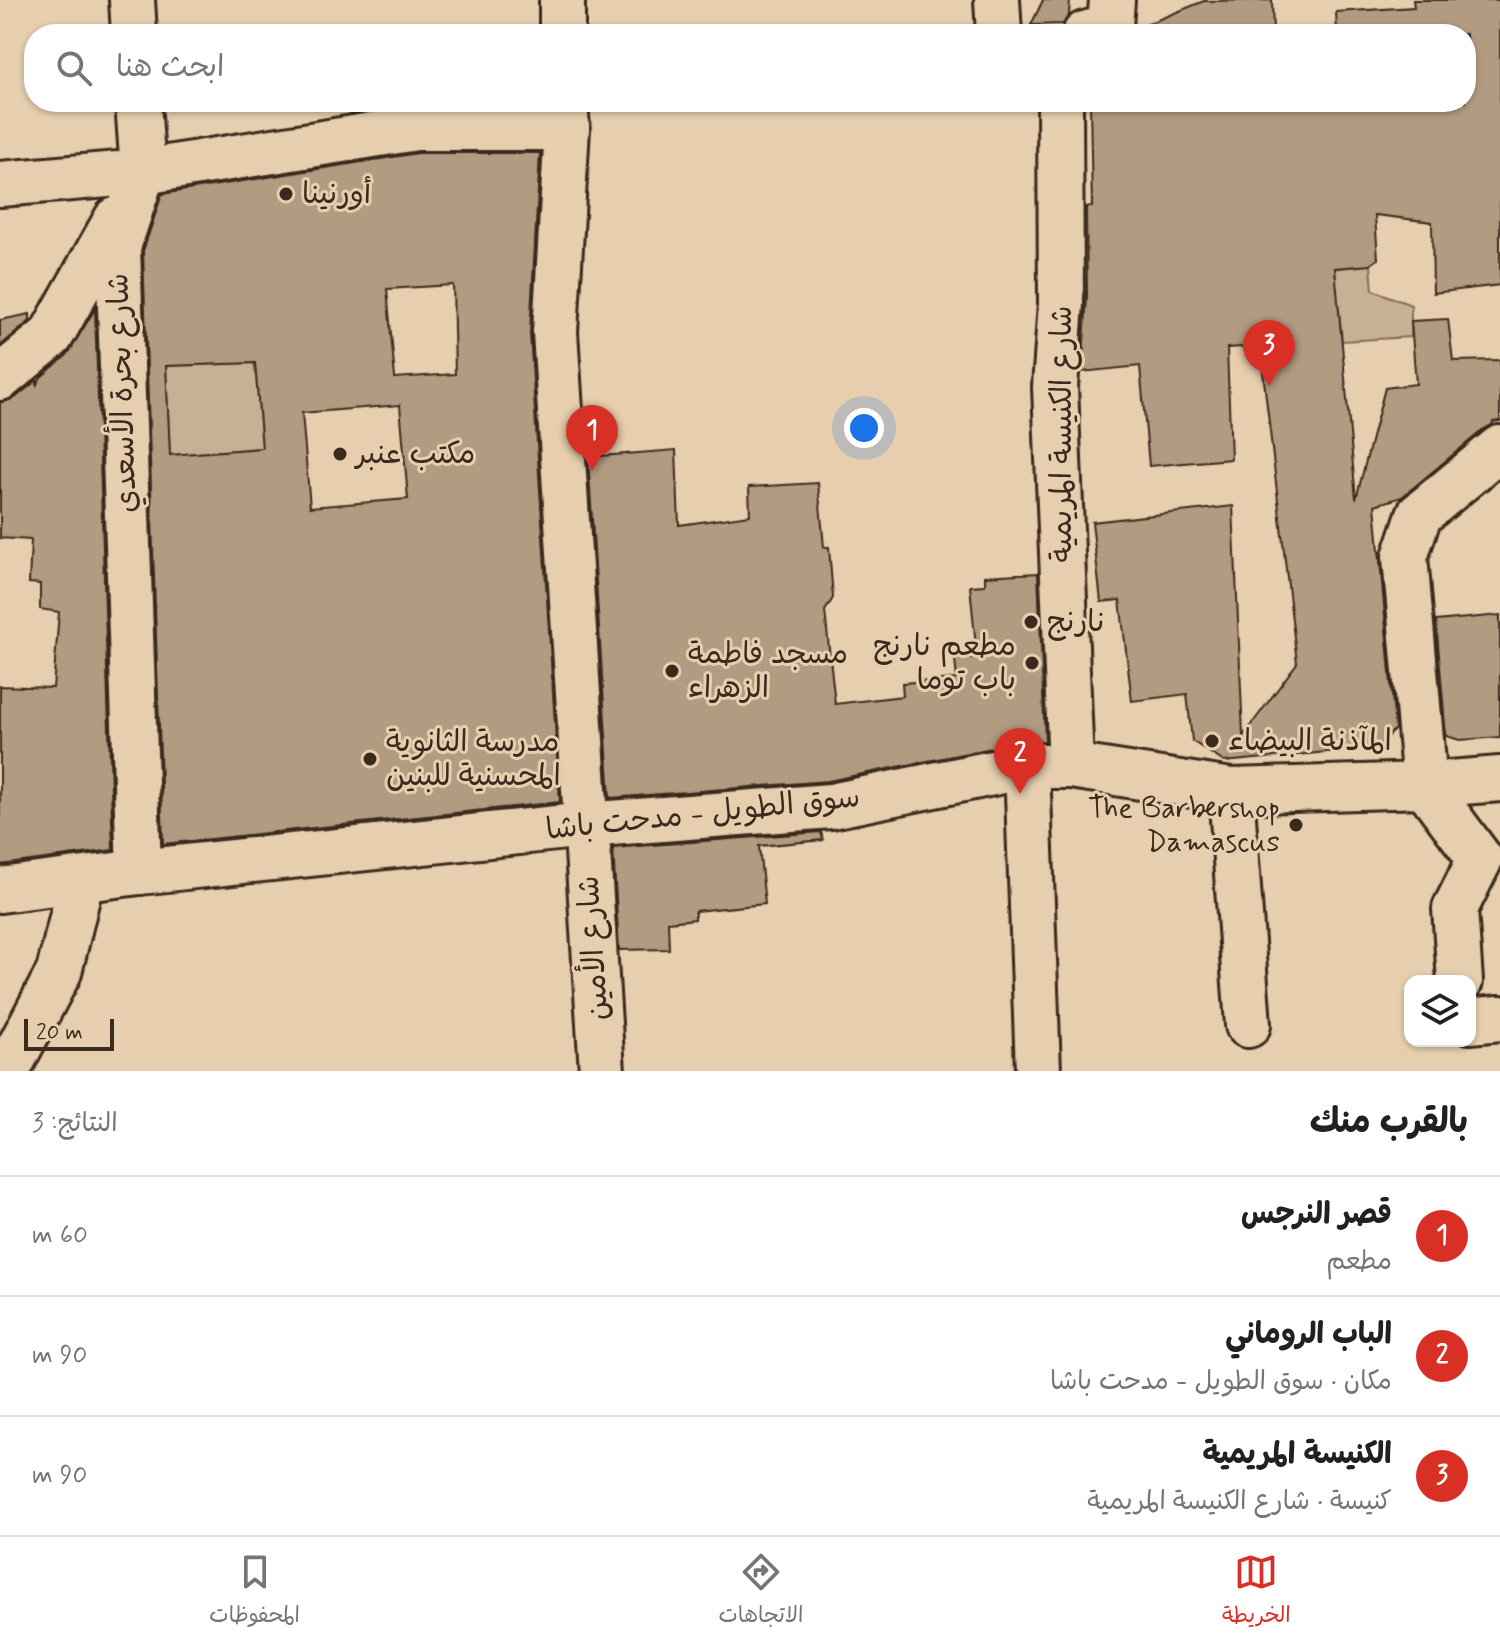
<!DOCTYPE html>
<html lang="ar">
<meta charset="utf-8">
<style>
:root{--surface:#fff;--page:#f6f6f6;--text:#202124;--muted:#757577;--line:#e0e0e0;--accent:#d93025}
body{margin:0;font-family:Mynerve,"Playpen Sans Arabic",sans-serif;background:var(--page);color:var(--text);direction:rtl}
.controls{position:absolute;right:24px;bottom:24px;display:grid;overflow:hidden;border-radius:16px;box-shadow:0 2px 6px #0004}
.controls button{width:72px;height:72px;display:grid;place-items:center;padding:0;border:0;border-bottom:2px solid var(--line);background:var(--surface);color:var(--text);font:40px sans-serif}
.scale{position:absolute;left:24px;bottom:20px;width:90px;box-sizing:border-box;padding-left:8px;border:4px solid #3b2a1e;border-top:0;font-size:22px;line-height:28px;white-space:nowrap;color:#3b2a1e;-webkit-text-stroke:6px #e6ceae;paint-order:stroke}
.you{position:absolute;left:864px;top:428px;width:28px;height:28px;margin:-20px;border:6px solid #fff;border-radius:50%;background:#1a73e8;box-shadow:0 0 0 12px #1a73e833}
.badge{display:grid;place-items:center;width:52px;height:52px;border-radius:50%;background:var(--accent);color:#fff;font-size:26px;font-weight:700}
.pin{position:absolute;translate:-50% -66px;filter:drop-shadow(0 2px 4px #0008)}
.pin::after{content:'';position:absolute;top:42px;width:28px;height:24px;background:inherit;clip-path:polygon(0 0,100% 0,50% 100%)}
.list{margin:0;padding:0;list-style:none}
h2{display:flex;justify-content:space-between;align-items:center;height:104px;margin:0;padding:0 32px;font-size:34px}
h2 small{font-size:26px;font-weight:400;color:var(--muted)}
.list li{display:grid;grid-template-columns:52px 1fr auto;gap:24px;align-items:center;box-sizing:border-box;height:120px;padding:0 32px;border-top:2px solid var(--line)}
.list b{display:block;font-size:30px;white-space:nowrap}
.list p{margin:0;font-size:26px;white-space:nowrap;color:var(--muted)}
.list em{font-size:26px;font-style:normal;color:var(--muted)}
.icon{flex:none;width:44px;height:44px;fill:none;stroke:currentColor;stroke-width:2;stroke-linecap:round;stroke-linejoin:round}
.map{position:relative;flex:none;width:1500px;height:1071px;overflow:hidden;direction:ltr}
.search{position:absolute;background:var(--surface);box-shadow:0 2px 6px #0004;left:24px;right:24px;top:24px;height:88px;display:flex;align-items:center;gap:20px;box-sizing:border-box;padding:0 28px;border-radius:32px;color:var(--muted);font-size:30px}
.sheet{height:464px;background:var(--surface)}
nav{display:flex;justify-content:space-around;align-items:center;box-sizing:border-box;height:112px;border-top:2px solid var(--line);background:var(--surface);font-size:22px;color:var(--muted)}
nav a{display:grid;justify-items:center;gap:4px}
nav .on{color:var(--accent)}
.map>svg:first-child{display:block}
.green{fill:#c7b094;stroke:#816d59;stroke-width:2}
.building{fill:#b29b81;stroke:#3b2a1e;stroke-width:2;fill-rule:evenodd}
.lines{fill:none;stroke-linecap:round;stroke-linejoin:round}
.minor-casing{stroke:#3b2a1e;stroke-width:50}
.minor{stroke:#e6ceae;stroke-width:44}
.poi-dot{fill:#3b2a1e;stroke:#e6ceae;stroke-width:3}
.labels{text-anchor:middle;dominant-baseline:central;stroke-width:6;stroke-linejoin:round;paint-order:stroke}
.poi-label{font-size:30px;fill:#3b2a1e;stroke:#e6ceae;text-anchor:start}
.street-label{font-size:30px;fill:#3b2a1e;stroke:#e6ceae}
</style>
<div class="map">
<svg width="1500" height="1071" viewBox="0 0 1500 1071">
<rect width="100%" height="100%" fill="#e6ceae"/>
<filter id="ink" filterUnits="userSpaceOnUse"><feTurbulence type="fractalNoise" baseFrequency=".0125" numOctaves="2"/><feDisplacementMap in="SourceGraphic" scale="16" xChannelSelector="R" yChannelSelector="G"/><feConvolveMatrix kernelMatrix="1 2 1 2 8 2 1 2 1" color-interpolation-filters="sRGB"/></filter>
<g filter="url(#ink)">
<g class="green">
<path d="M1371,265L1373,290L1411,305V337L1342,341L1339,310L1193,281Z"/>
<path d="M255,363L262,448L170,455L166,366Z"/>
</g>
<g class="building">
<path d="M1043,0H1070L1069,15L1063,24L1031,25Z"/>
<path d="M1272,0L1273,34H1133L1135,29L1204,1Z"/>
<path d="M1413,0H1500V285L1433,293L1432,222L1375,215L1378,259L1370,265L1335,268L1356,499L1385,388L1416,384L1411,321L1448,319L1453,361L1500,360V421L1493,422L1492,425L1484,429L1402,497L1375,505L1395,729L1378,747L1224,762L1192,741L1187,694L1132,701L1120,600L1101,602L1092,522L1233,506L1243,736L1297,663L1260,346L1227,348L1231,459L1149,466L1140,366L1082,372L1087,297L1086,207H1092L1090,102H1466V34H1337L1336,12L1414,7Z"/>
<path d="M418,153H540L530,333L560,802L163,844L143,251L162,194ZM453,285L455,374L395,378L387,289ZM255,363L262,448L170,455L166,366ZM400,405L408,499L310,507L302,413Z"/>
<path d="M95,309L113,850L0,865V686L53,688L59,612L40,609V584L29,583L31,540L0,538V402L15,398L37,380V384L41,377L67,355Z"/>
<path d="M30,314V321L0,346V320Z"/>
<path d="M676,450L679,525L750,515L749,487L818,483L824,547H829L833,598L825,611L835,704L903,696L902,683L957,679L955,659L977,657L970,586L985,585V576L1038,573L1045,741L1022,742L828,781L610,798L588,457Z"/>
<path d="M1500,615V737L1460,740L1446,736L1436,621Z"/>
<path d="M821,832L823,840L759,846L765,904L695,911V919L668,922L669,949L619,950L613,848Z"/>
</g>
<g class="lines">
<g class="minor-casing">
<g id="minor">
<path d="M132,0L134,34"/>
<path d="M562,0V34"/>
<path d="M997,0L999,34"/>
<path d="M1085,34L1110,27L1112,0"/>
<path d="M138,102L143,172L118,247L139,872"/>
<path d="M565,102L567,128L555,332L602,1071"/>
<path d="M1060,102L1061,303L1055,387L1071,766"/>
<path d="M0,184L143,172L416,128H567"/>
<path d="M0,378L51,336L116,220"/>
<path d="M1027,766L1038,1071"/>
<path d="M1231,791L1248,1025"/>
<path d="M0,890L139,872L585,825L831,806L1027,766H1071L1231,791L1425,785L1500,779"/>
<path d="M1460,981L1455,909L1480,859L1425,785L1405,557L1419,515L1500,448"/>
<path d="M1470,1021L1500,1018"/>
<path d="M7,1071L59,972L81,881"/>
</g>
</g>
<use href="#minor" class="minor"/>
</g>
</g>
<g class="poi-dot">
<circle cx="286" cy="194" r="8"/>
<circle cx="340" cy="454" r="8"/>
<circle cx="1031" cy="622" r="8"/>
<circle cx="1032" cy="663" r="8"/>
<circle cx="672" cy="671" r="8"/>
<circle cx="1212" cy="741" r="8"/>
<circle cx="370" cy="759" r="8"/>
<circle cx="1296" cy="825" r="8"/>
</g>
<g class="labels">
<g class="poi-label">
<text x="302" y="194">أورنينا</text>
<text x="356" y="454">مكتب عنبر</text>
<text x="1047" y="622">نارنج</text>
<text x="1016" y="646" text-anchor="end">مطعم نارنج<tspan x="1016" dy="34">باب توما</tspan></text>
<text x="688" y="654">مسجد فاطمة<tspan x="688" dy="34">الزهراء</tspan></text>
<text x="1228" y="741">المآذنة البيضاء</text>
<text x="386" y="742">مدرسة الثانوية<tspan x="386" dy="34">المحسنية للبنين</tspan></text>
<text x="1280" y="808" text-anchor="end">The Barbershop<tspan x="1280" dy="34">Damascus</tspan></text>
</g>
<g class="street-label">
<text transform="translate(123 393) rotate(-92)">شارع بحرة الأسعدي</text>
<text transform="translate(1062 434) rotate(-90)">شارع الكنيسة المريمية</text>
<text transform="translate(703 814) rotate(-6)">سوق الطويل - مدحت باشا</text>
<text transform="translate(594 948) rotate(-94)">شارع الأمين</text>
</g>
</g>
</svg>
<div class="controls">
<button><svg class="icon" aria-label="layers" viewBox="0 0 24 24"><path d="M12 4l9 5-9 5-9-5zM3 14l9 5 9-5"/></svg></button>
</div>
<div class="scale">20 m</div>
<div class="you"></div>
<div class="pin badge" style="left:592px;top:471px">1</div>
<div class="pin badge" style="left:1020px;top:794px">2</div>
<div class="pin badge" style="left:1269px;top:386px">3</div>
<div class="search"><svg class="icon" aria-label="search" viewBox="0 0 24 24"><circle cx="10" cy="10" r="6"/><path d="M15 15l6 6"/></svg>ابحث هنا</div>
</div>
<section class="sheet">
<h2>بالقرب منك<small>النتائج: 3</small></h2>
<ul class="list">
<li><span class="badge">1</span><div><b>قصر النرجس</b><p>مطعم</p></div><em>60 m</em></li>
<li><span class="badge">2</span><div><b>الباب الروماني</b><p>مكان · سوق الطويل - مدحت باشا</p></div><em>90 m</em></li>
<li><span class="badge">3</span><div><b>الكنيسة المريمية</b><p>كنيسة · شارع الكنيسة المريمية</p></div><em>90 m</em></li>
</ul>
</section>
<nav>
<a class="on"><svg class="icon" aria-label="map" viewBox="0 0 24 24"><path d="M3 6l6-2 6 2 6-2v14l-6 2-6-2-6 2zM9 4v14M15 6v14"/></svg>الخريطة</a>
<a><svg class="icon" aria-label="directions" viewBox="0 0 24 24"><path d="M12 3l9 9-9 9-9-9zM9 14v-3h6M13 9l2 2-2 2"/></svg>الاتجاهات</a>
<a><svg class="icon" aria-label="saved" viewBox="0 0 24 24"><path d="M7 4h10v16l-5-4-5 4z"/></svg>المحفوظات</a>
</nav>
